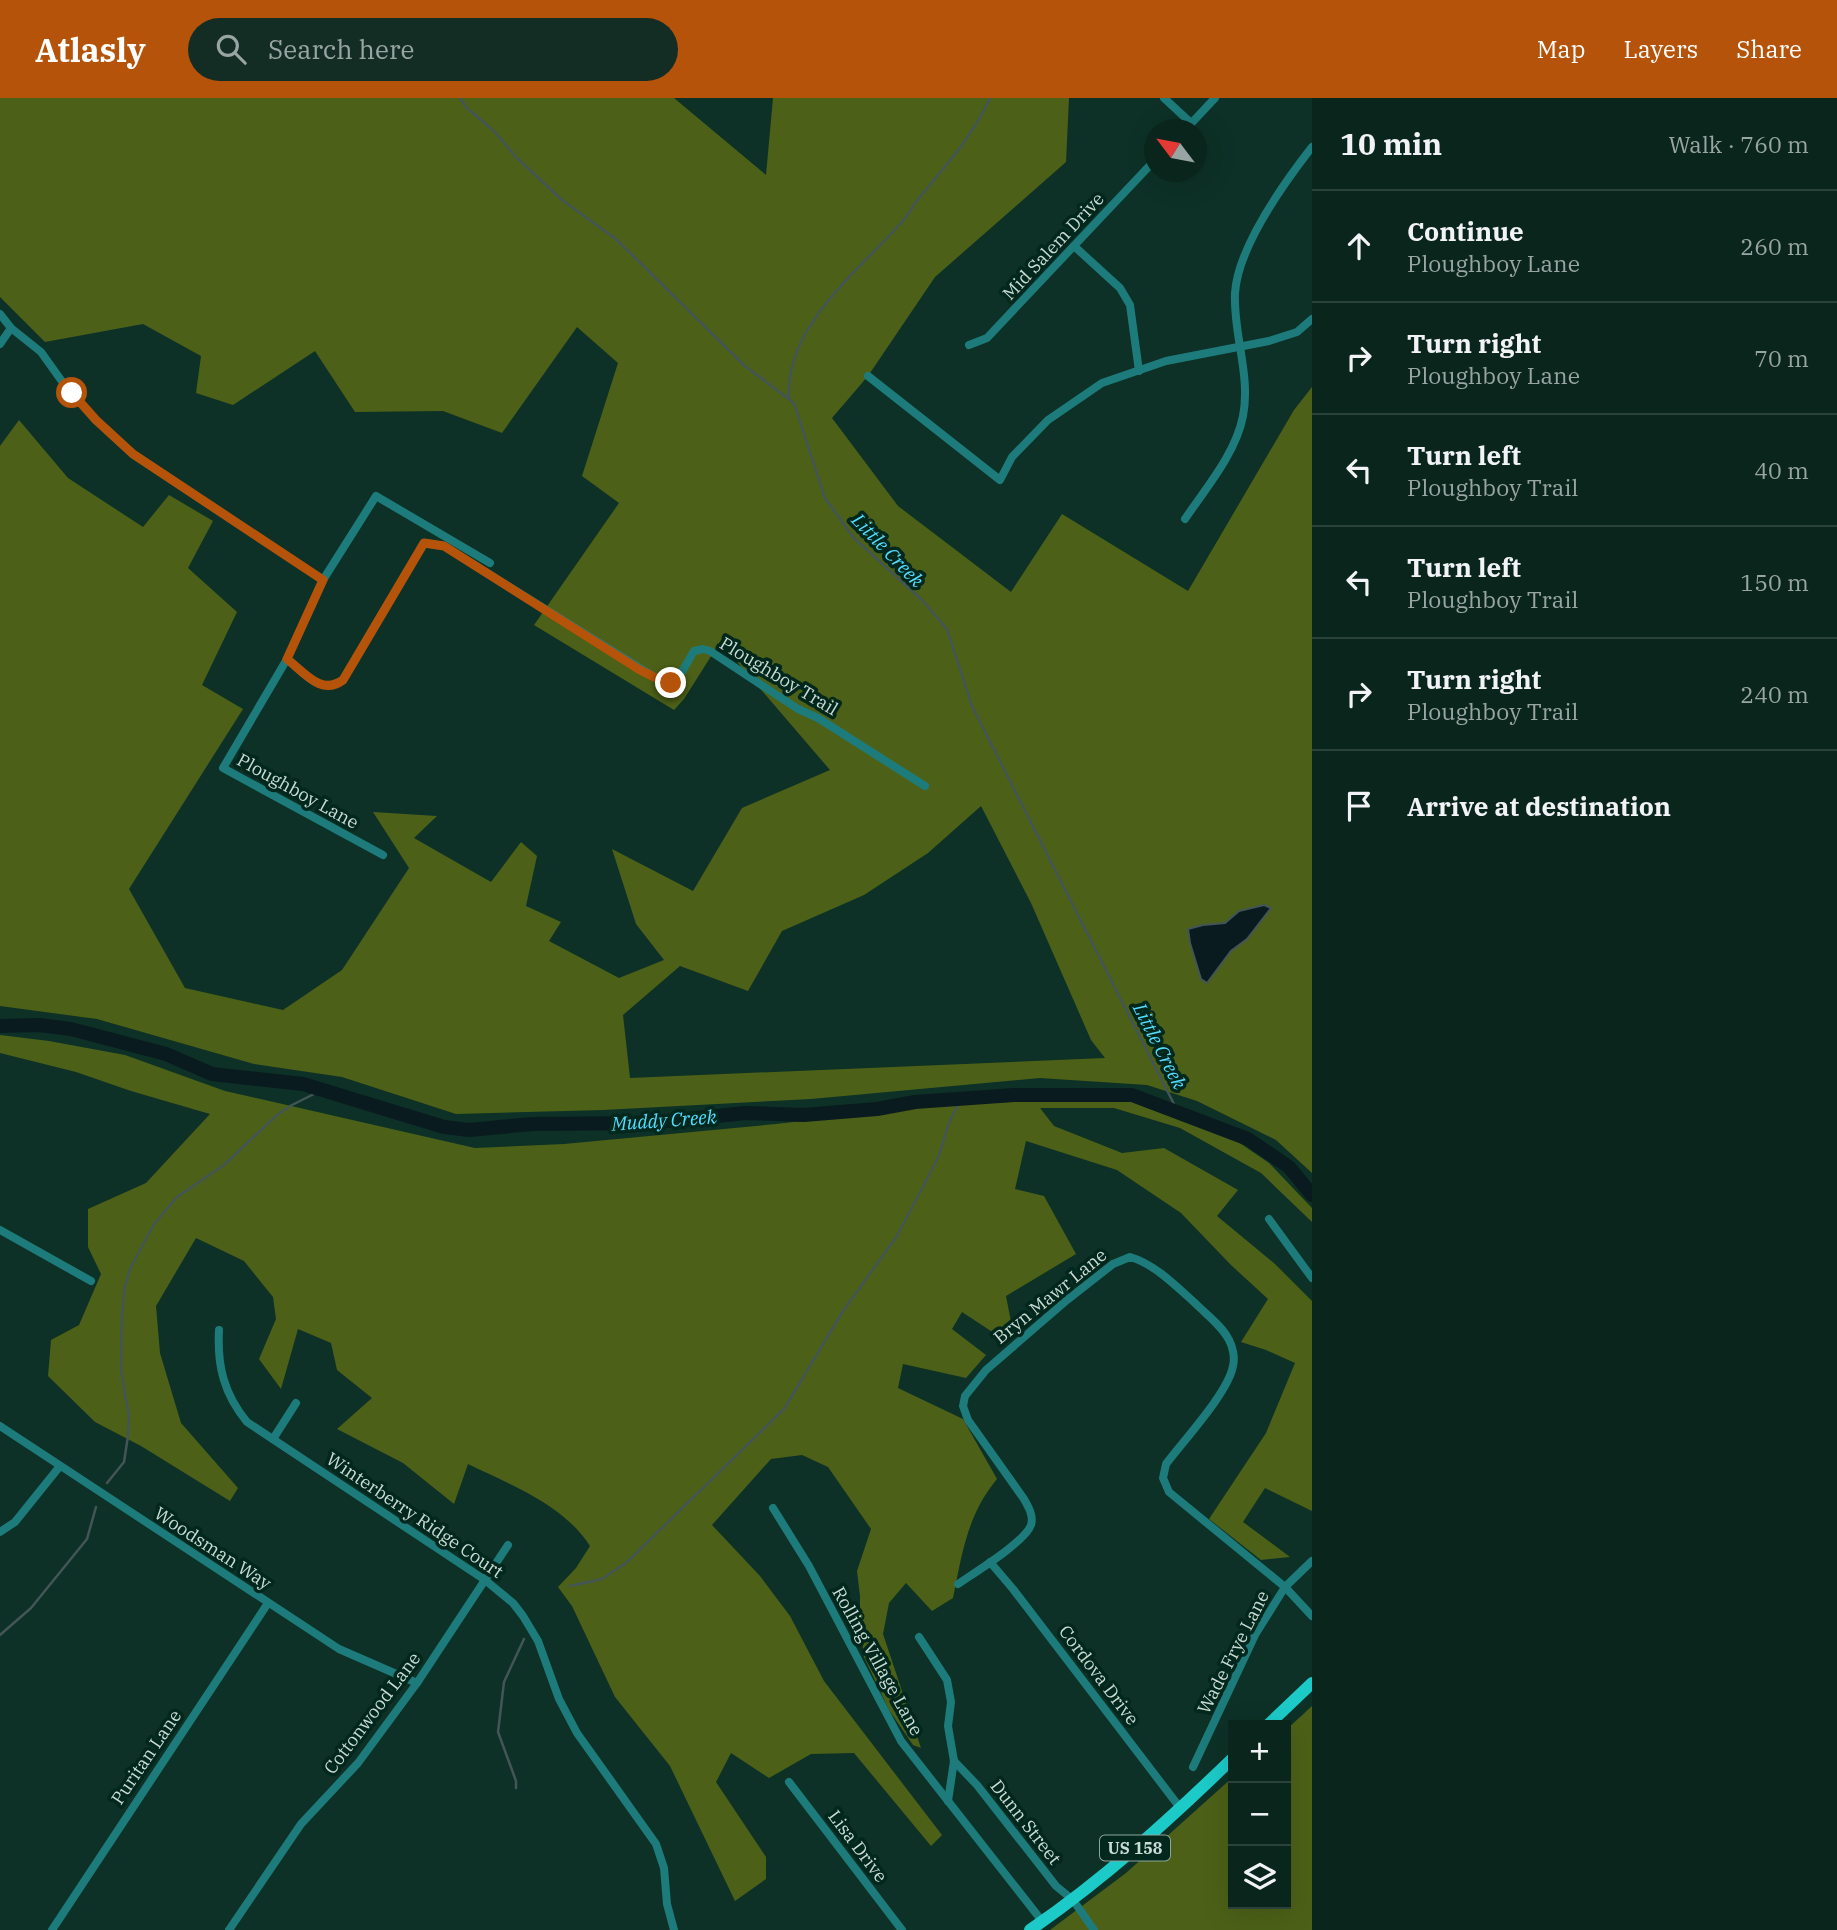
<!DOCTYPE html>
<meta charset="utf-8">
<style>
:root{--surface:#0a251c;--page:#132d25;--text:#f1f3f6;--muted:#99a5a3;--line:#2a423b;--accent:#b45309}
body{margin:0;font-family:"IBM Plex Serif",serif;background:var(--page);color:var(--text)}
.controls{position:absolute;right:21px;bottom:21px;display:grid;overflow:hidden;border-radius:0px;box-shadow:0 7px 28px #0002}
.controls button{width:63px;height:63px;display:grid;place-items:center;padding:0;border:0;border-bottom:2px solid var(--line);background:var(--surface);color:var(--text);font:35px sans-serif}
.compass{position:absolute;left:1144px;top:21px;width:63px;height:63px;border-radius:50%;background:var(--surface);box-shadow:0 7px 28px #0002;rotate:302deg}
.stop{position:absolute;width:21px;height:21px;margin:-16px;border:5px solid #b45309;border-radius:50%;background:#fff}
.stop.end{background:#b45309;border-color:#fff;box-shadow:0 2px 7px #0008}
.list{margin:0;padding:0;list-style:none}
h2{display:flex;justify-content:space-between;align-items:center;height:91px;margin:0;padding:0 28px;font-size:30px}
h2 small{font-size:23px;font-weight:400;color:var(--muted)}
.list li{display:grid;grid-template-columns:46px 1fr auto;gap:21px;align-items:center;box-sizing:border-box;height:112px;padding:0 28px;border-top:2px solid var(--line)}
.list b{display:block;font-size:26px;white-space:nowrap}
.list p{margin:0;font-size:23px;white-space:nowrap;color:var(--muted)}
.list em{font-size:23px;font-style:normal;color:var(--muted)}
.icon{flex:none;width:38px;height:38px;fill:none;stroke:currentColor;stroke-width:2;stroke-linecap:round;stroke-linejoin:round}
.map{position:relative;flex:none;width:1312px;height:1832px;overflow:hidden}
header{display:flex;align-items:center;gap:42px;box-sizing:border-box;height:98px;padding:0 35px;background:var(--accent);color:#fff}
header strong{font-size:33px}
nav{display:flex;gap:38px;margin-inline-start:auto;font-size:24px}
.search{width:490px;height:63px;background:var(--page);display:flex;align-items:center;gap:18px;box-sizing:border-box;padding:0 24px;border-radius:38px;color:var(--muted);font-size:26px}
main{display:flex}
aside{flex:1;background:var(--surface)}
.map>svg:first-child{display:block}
.forest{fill:#4c6117;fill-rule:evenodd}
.water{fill:#0a1b20;stroke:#435556;stroke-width:2}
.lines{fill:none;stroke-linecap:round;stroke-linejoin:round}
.stream{stroke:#435556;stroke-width:2.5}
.river{stroke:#0a1b20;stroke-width:14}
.minor{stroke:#1d7c7b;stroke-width:8}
.primary{stroke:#1ccac8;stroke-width:12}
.route{stroke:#b45309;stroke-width:9}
.labels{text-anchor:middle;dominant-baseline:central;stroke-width:7;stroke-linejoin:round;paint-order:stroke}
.shield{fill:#02271d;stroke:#8da69d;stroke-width:2}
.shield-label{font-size:16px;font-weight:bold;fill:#c9dcd4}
.street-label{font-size:18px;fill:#c9dcd4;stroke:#02271d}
.water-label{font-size:19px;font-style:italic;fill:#54ddfe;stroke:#02271d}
</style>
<header>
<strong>Atlasly</strong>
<div class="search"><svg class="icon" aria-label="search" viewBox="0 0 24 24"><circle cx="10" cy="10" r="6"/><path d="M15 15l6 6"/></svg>Search here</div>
<nav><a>Map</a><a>Layers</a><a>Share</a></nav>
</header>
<main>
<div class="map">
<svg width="1312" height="1832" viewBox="0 0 1312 1832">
<rect width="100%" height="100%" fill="#0d3126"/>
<g class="forest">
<path d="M0,0H674L766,77L773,0H1069L1066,64L935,179L868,278L832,320L898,408L1011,494L1062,416L1188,493L1294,312L1312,289V1075L1276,1042L1197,1003L1147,987L1040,980L811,1001L603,1012L456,1016L342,979L254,966L97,921L0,908V348L19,322L68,380L143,429L169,397L213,423L188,470L237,514L202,587L243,611L129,791L185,890L283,912L342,872L409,770L373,714L437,718L414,740L491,784L521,744L537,758L526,808L561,824L549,843L619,880L664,862L636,826L612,751L693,793L742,710L830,672L720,544L684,601L674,612L534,527L619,405L582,378L618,265L577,229L502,335L443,313L355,314L315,253L233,307L196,295L201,258L143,226L45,244L0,199ZM981,708L1031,805L1091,942L1105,960L630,980L623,917L680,868L748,893L782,833L864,797L928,755Z"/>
<path d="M0,937L49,943L125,957L225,993L475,1050L564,1046L776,1026L951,1006L1129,1000L1231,1039L1269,1065L1312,1110V1124L1261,1075L1180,1030L1114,1010H1040L1054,1028L1122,1055L1164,1050L1238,1092L1217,1118L1275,1166L1312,1203V1413L1265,1390L1243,1424L1290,1459L1261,1462L1209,1421L1266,1335L1295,1265L1266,1252L1241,1244L1268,1201L1231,1167L1181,1115L1117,1072L1026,1043L1015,1091L1044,1098L1076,1156L1006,1198L1012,1229L997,1237L962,1214L952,1231L986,1257L966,1280L903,1266L898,1290L963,1321L997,1381C967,1417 962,1456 953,1500L932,1513L906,1485L889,1505L883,1536L921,1650L913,1647L889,1612L864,1559L860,1527V1498L857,1473L871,1431L828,1369L802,1357L771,1361L712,1427L760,1478L790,1518L824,1583L942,1737L931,1748L854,1655L811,1656L769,1680L731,1655L716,1684L766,1759V1781L735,1803L670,1668L615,1599L572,1508L558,1489L576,1470L590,1448C563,1406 511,1387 468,1366L454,1406L403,1365L337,1331L372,1300L337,1272L331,1245L298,1231L281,1291L259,1261L276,1221L273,1199L244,1163L196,1140L156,1208L160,1255L181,1325L238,1390L230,1403L141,1348L95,1324L48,1278L51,1242L79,1227L101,1176L88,1149V1111L146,1085L210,1016L131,993L76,974L0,955Z"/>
<path d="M1312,1608V1832H1050L1126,1775L1233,1679V1806H1286V1632Z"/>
</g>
<path class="water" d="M1264,807L1271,810L1247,841L1231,853L1207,885L1201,881L1190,845L1188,831L1203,827L1225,825L1239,813Z"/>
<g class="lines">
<g class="stream">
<path d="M460,0L467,10L494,33L516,59L562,102L616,141L745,268L794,305L825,400L853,439L923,503L947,531L972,608L1178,1014"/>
<path d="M789,299C785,229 858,173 901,125C908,117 913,108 920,99C945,68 973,38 990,0"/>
<path d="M107,1385L124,1364L128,1338L129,1318L121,1272L122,1217L125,1188L130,1171L154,1126L177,1099L224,1067L277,1017L290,1008L322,992"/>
<path d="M570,1488L602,1481L626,1465L784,1311L843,1213L897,1138L938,1060L949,1025L961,1001"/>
<path d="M0,1537L31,1510L87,1441L96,1409"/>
<path d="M516,1690V1683L498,1634L504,1584L524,1541"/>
</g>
<path class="river" d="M0,928L39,927L71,931L166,956L212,976L303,986L444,1029L469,1032L532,1026L647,1025L746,1015L804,1017L877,1011L915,1004L1014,997H1132L1248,1041L1289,1069L1312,1097"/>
<g class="minor">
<path d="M1164,0L1191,25"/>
<path d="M1185,32L1215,0"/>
<path d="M1074,148L1120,190L1130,207L1139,273"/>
<path d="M0,216L11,230L41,254L66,289L96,322L133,356L323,482"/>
<path d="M0,246L11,230"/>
<path d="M969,247L987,240L1154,63"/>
<path d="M868,278L1000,382L1012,359L1048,322L1102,285L1166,263L1269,243L1297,234L1312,221"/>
<path d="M1185,421C1206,390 1236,355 1243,318C1251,277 1233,236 1235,195C1238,149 1284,85 1312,49"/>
<path d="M287,561C305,575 320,598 343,582L424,445L444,448L656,580L671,585L676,584L694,553L703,551L710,553L798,611L818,620L925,688"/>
<path d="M383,757L223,670L287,561L323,482L376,398L490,465"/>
<path d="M1269,1121L1312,1180"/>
<path d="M0,1132L91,1183"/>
<path d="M219,1232C217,1268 224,1296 247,1324L485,1482L513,1505L523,1518L538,1543L559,1601L577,1635L656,1746L664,1770L667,1806L674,1832"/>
<path d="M0,1328L339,1551L417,1585"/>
<path d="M273,1341L296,1305"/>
<path d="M773,1410L809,1468L901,1643L1042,1823"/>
<path d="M0,1434L15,1424L60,1368"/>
<path d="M990,1464L1013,1491L1181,1711"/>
<path d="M958,1486C974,1475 1025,1444 1031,1427C1034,1418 1028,1408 1024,1401L968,1322L963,1308L965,1298L986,1272L1067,1202L1113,1166L1130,1159C1155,1166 1177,1189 1196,1206C1207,1217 1222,1228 1229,1242C1233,1249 1235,1260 1233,1268C1228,1295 1184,1342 1166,1366L1163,1380L1169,1394L1285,1489L1312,1518"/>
<path d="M919,1539L947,1582L951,1604L948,1628L954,1663L948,1703"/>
<path d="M954,1663L977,1687L1056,1788L1073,1802L1094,1832"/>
<path d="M1193,1669L1255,1537L1285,1489L1312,1463"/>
<path d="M789,1684L902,1832"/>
<path d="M52,1832L268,1505"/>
<path d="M229,1832L301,1726L358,1665L417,1585L508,1447"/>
</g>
<g class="primary">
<path d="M1268,1627L1312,1585"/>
<path d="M1030,1832C1103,1782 1169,1722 1233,1660"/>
</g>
</g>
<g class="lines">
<path class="route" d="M72,295L96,322L133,356L323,482L287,561C305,575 321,598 343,582L424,445L444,448L640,572L656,580L671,585"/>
</g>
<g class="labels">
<rect class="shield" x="1100" y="1737.5" width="70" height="25" rx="5"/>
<g class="shield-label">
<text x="1135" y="1750">US 158</text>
</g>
<g class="street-label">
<text transform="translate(1053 148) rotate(-47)">Mid Salem Drive</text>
<text transform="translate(779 578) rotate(31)">Ploughboy Trail</text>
<text transform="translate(298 693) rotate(29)">Ploughboy Lane</text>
<text transform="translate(1050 1198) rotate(-39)">Bryn Mawr Lane</text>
<text transform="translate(415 1417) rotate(34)">Winterberry Ridge Court</text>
<text transform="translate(213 1450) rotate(33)">Woodsman Way</text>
<text transform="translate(1233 1554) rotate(-63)">Wade Frye Lane</text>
<text transform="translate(878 1563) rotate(61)">Rolling Village Lane</text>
<text transform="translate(1099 1577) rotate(53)">Cordova Drive</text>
<text transform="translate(372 1615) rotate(-53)">Cottonwood Lane</text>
<text transform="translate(146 1659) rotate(-56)">Puritan Lane</text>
<text transform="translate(1026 1724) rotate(52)">Dunn Street</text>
<text transform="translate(858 1748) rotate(53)">Lisa Drive</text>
</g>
<g class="water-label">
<text transform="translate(888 452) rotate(46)">Little Creek</text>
<text transform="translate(1160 948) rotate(63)">Little Creek</text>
<text transform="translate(664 1022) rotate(-4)">Muddy Creek</text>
</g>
</g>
</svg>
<div class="controls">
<button>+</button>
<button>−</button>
<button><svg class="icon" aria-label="layers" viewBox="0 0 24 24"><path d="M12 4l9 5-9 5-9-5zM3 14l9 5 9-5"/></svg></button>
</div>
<svg class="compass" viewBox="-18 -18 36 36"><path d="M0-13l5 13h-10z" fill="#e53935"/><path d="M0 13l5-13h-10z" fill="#99a5a3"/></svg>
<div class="stop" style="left:72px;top:295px"></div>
<div class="stop end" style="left:671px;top:585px"></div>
</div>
<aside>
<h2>10 min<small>Walk · 760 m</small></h2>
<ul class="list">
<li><svg class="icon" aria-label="ahead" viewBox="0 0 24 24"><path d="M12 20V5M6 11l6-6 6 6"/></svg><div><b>Continue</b><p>Ploughboy Lane</p></div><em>260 m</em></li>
<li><svg class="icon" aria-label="right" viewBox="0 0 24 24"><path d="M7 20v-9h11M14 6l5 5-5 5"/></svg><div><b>Turn right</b><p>Ploughboy Lane</p></div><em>70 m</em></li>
<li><svg class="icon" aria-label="left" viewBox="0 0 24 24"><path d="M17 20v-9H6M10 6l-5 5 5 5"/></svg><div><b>Turn left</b><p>Ploughboy Trail</p></div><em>40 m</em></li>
<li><svg class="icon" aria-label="left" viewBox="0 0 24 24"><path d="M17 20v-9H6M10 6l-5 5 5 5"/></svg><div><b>Turn left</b><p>Ploughboy Trail</p></div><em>150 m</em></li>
<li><svg class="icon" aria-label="right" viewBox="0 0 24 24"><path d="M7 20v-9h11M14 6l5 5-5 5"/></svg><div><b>Turn right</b><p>Ploughboy Trail</p></div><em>240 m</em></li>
<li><svg class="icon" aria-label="arrive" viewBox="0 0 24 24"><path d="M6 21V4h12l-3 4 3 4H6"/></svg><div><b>Arrive at destination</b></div></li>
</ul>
</aside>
</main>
